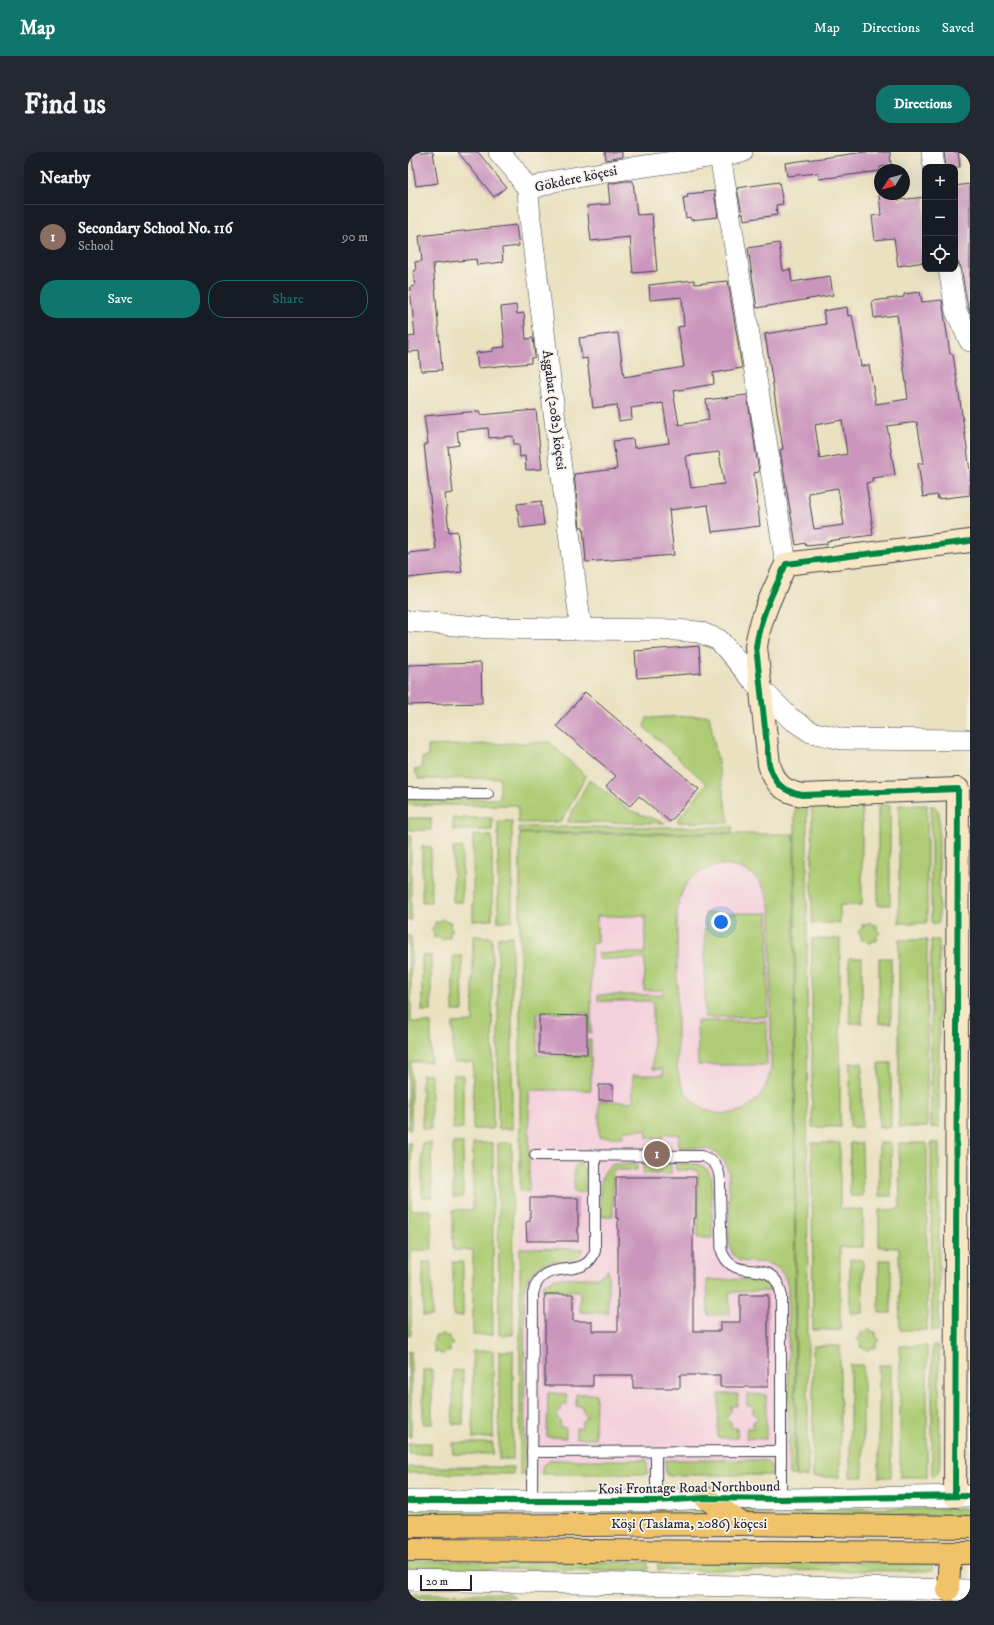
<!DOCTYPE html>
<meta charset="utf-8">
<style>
:root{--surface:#171b24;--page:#242831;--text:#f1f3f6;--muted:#9ea1a6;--line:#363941;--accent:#0f766e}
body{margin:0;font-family:"IM FELL DW Pica",serif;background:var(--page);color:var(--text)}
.controls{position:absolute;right:12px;top:12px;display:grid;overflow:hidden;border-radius:8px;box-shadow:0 4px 16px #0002}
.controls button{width:36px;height:36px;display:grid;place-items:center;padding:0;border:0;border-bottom:1px solid var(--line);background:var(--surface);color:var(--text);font:20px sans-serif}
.compass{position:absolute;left:466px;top:12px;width:36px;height:36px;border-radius:50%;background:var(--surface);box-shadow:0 4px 16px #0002;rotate:233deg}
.scale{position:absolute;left:12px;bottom:10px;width:52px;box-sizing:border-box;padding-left:4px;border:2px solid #22223b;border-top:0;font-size:11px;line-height:14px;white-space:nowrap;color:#22223b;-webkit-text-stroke:3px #f7f3e8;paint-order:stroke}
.you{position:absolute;left:313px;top:770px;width:14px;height:14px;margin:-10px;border:3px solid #fff;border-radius:50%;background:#1a73e8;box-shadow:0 0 0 6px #1a73e833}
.badge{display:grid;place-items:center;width:26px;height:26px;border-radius:50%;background:var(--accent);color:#fff;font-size:13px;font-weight:700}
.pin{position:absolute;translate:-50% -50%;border:2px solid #fff;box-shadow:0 1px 4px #0006}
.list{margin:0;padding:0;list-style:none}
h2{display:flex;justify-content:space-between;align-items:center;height:52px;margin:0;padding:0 16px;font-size:17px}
h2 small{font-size:13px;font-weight:400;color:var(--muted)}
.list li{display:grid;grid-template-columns:26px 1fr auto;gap:12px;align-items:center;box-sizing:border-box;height:64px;padding:0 16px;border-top:1px solid var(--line)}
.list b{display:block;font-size:15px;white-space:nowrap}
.list p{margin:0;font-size:13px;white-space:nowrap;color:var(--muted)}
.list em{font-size:13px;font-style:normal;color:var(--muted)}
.actions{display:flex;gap:8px;padding:12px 16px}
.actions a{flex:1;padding:9px 0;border:1px solid var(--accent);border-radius:16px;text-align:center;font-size:14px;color:var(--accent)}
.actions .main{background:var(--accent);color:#fff}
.icon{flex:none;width:22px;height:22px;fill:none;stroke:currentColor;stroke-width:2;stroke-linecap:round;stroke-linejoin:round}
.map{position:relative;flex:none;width:562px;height:1449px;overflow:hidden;border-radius:16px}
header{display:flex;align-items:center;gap:24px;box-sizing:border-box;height:56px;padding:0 20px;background:var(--accent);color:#fff}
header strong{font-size:19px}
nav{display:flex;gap:22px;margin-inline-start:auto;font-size:14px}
.intro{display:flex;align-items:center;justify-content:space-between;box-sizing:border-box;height:96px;padding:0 24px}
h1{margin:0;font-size:28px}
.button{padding:10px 18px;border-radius:16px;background:var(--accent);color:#fff;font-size:14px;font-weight:700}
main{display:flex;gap:24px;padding:0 24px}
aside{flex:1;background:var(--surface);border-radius:16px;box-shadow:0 4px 16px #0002}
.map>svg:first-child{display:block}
.built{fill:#f4cfdc}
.green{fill:#adcc74;stroke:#687758;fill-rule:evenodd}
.building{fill:#cb96bd;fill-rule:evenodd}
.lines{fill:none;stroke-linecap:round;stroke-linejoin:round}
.lane-casing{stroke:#403f4f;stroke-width:12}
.street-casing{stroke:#403f4f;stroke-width:22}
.secondary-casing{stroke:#403f4f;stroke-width:24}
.primary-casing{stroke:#403f4f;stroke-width:24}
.lane{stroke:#fff;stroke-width:10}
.street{stroke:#fff;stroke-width:21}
.secondary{stroke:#f9e7c3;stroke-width:22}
.primary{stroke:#f0c369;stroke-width:22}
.cycleway-casing{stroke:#f7f3e8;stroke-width:8}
.cycleway{stroke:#00873e;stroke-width:6}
.labels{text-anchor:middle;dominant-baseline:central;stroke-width:3.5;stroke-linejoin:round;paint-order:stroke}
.street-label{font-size:14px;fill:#22223b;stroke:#f7f3e8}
</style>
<header>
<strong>Map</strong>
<nav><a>Map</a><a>Directions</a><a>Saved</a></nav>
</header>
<div class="intro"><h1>Find us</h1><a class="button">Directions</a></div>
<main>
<aside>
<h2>Nearby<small></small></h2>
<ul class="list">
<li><span class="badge" style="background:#8d6e63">1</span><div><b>Secondary School No. 116</b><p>School</p></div><em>90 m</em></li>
</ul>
<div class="actions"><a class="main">Save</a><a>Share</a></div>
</aside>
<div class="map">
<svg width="562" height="1449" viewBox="0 0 562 1449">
<rect width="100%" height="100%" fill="#f7f3e8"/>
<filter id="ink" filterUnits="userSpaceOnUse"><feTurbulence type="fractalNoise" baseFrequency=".025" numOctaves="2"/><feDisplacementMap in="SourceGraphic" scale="8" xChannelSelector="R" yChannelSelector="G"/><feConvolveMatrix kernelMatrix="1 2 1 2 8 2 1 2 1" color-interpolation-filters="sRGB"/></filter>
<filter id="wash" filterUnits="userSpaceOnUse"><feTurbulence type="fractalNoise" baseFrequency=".012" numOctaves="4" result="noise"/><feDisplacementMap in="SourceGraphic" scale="16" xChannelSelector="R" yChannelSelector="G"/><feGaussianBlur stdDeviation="0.9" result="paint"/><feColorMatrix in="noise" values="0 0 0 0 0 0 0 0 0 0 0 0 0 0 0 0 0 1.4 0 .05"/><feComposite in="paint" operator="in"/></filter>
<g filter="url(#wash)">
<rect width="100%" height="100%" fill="#eae1c0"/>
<path class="built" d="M111,682H386L387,1323L112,1322Z"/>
<g class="green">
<path d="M301,563L321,671L270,670V667L299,632L236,575L239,566Z"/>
<path d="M141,590L178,624L153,670L110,671V653H0V647H92V626L11,627L6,618L14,616V606L20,605V594Z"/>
<path d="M181,628L223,659L258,671L159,670Z"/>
<path d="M387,652H399L400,1325H388Z"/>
<path d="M404,653H454V753H432V771H404Z"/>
<rect x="470" y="653" width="12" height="100"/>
<rect x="491" y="653" width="28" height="118"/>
<path d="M523,653L527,655L531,660V771H523Z"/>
<rect x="0" y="666" width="23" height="12"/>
<rect x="45" y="666" width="39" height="12"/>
<rect x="90" y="669" width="14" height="100"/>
<path d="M111,675H325L324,681H111Z"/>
<path d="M112,682H386L387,1323H381L380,1134C375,1115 364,1110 345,1110C342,1110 336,1110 333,1109C324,1106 322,1096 321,1088V1021L317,1010L309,1002L300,997L271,995V982H255V986H239L238,978H215V985H191V949L225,950V923H255V917H245V849H190V843H255V838H236L237,807H190V801H237V764H189V790L183,791V881H180V861H129V903L180,904V887H183V938H121V1039H112ZM311,713C342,713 359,729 363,760V915C355,978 276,977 269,914V760C273,733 284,719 311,713Z"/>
<rect x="0" y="683" width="3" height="85"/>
<path d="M65,683L84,684V768L65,769Z"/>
<rect x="14" y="695" width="9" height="55"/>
<path d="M54,695V750H45V696Z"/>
<rect x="297" y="761" width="63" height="104"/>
<path d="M35,767L38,770H43L42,775L45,778L42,781V786H37L34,789L31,785L26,786V781L23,777L27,774V770H31Z"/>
<path d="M462,770L465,773H469V778L472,781L469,784V789H464L461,792L458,788H453V784L450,780L454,777V773H458Z"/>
<path d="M0,784H3V870L23,871V910H3V977H0Z"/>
<path d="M65,784L84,785L85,977H65V910H45V871L65,870Z"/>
<path d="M104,784V977H90V785Z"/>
<rect x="404" y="787" width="28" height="188"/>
<rect x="491" y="788" width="28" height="187"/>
<rect x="523" y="788" width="8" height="187"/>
<rect x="14" y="804" width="9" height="55"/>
<path d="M45,804H54L55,859H45Z"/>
<path d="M441,806H454V871H442Z"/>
<rect x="471" y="806" width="12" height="65"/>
<path d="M289,869H359V913H290Z"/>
<rect x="442" y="911" width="12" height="64"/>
<rect x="471" y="911" width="12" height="64"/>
<path d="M23,922V977H14V923Z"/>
<rect x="45" y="923" width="10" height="54"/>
<path d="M0,991H3V1058H23L24,1098H3V1183H0Z"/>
<path d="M14,991H23L24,1045H14Z"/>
<rect x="45" y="991" width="10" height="54"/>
<path d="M65,991H85V1183H65V1098H45V1058H65Z"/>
<path d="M90,991H104L105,1183H91Z"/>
<path d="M404,991H432V1057L455,1058V1095H432V1178H405Z"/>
<path d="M442,991H454L455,1044H442Z"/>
<rect x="471" y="991" width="12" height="53"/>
<path d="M491,991H519V1178H492L491,1096L471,1095V1058L492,1057Z"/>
<path d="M523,991H531V1179H524Z"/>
<path d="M170,1011H173L177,1016V1040H166V1016Z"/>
<path d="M206,1012H229V1018H205V1064H193C193,1047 187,1021 206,1012Z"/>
<rect x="235" y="1012" width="28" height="10"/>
<path d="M268,1012C284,1012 297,1008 304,1026V1086H290V1018H268Z"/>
<path d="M112,1096L176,1097C165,1123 131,1091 116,1137L117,1322H112Z"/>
<path d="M442,1107L455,1108V1161H442Z"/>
<rect x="471" y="1108" width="12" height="53"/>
<rect x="15" y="1110" width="9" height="54"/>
<rect x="45" y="1110" width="10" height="54"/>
<path d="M200,1118V1161L172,1160V1139L134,1138L135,1133L146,1126H189Z"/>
<path d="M350,1127L361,1133L363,1139L321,1140L322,1162L300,1163L299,1128Z"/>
<path d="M461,1177L464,1180H468V1185L472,1188L468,1191V1196H463L460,1199L457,1196L452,1195L453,1191L449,1187L453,1184V1180H458Z"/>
<path d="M35,1181L38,1184H42V1189L45,1192L42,1195V1200H37L34,1203L31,1200H26V1195L23,1192L26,1189L27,1184H31Z"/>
<rect x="405" y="1194" width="27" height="131"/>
<rect x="492" y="1194" width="27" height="131"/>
<path d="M524,1194H531L532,1315L530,1320L524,1325Z"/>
<rect x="0" y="1199" width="3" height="86"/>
<rect x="65" y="1199" width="20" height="87"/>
<rect x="91" y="1199" width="14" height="108"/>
<rect x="442" y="1213" width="13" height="112"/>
<rect x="471" y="1213" width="12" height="112"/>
<rect x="15" y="1218" width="9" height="54"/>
<path d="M45,1218L55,1219V1272H45Z"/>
<path d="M140,1241L159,1242V1253H153L152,1260L148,1264L152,1269V1275L158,1276V1286L139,1285Z"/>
<path d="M168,1242H188L187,1286H168V1276H174V1269L179,1265L175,1260L174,1254H168Z"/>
<path d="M311,1242H330L329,1254H323V1260L318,1265L323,1270V1276H329V1286H310Z"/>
<path d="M339,1242L358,1243V1287L338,1286L339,1276H345V1270L350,1266L345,1261V1254H339Z"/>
<rect x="0" y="1291" width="23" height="11"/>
<path d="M44,1291H85V1302H45Z"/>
<path d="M143,1308H239V1322H133L135,1313Z"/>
<path d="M257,1308H354C363,1310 364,1315 364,1323H258Z"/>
<path d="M0,1315H105V1322L0,1321Z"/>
<path d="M0,1355L283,1356L303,1361V1364L0,1363Z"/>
<path d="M334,1356L562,1357V1364L348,1363L334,1358Z"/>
<path d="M0,1409L240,1410V1418L0,1417Z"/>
<path d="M250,1410L524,1411V1419L250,1418Z"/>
<path d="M100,1441L107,1445L0,1446V1442Z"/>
</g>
<g id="blocks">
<g class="building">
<path d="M3,0H25L30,31L8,34Z"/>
<path d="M50,0H70L98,35L86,45Z"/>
<path d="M197,0H214V5L198,8Z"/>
<path d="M457,0H482L483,13L472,15V19L411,27L410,21L379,24L377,11Z"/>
<path d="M536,0H550L552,15H538Z"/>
<path d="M217,29H225L229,63L244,62L249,119L225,121L222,85L183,89L179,54L202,52L200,32Z"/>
<path d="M371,30L375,52L368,53L369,63L336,68L335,61L334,62L329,36Z"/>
<path d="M562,32V161L560,155L553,115L550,110L547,107V34Z"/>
<path d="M306,39L310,65L283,68L282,65L278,66L275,46L280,45L279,42Z"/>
<path d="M471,42H489L490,48L517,45V110L490,114L486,86L467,88L464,64L473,63Z"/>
<path d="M108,73L111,94L94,96L95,110L69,113L68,107L25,112L34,218L13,219L11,199L0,200V185L7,184L2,135L7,134L5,119H8L7,110L14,109L11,84Z"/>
<path d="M371,91L375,119L382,117L384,130L422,124L425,143L349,156L340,96Z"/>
<path d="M286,128L287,132L320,129L334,216L305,221L306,232L265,239L271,273L301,268L298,248L339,243L351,320L346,321L352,374L304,380L300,353L261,358L266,403L178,410L175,375H172L166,322L209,317L205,289L225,287L226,296L261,291L255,251L223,256L224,267L211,269L209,253L185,256L179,206L174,207L171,186L210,181L216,225L276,215L270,175L276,174L274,145L242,148L241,133ZM311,300L316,332L283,336L278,304Z"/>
<path d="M512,140L514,150L534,148L542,202H545L559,296L562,320V343L530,347L529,343L515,345L510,311H516L509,270L479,274L487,323L464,326L465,330L458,331L465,376H464L465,383L419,389V392L398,394L397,391L388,393L372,298L375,297L357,182L418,172L415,159L439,155L440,164L444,163L453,214L461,213L468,252L500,247L489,163L466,166L464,149L496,145V142ZM434,268L439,302L412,307L407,273ZM430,336L436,373L406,377L400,341Z"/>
<path d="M108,153L109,162L116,161L118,187L125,186L127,205L123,206V211L70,216L68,201L85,199V196L97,195L93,155Z"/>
<path d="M128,258L134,317L118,318L117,304L112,305L111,292H106L105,284L81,286L80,276L49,279L51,293L40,295L45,341L37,342L41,380L49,379L54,420L0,426V401L28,398L16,292H20L16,264L72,259V263Z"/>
<path d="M133,349L136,373L112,376L109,352Z"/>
<path d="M291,494L293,521L229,526L227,499Z"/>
<path d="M73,511L74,551L0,553V513Z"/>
<path d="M177,540L291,637L262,670L231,644L222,654L198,635L208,624L149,574Z"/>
<path d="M131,863L179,864V902L131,901Z"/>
<rect x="191" y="933" width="14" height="15"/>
<path d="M208,1025H288V1066H285V1179H312V1170H332V1143H360V1235H312V1223H272V1236H225V1223H185V1234H137V1142H165V1169H184V1179H210V1066H208Z"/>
<path d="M122,1046H170V1089H119L118,1070L122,1069Z"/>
</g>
</g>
</g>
<g filter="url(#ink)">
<use href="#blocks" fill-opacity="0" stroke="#403f4f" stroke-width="1"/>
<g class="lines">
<g class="lane-casing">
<g id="lane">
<path d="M0,641L80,642"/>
<path d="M127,1003L294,1004C307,1009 311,1015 312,1029C312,1047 313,1066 313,1084C314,1090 312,1097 315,1102C328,1132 365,1103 373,1141V1347"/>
<path d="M124,1300L373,1299"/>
<path d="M248,1300V1349"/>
<path d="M124,1349L125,1142C133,1101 176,1132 187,1099V1004"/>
</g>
</g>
<g class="street-casing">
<g id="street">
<path d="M91,0L106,17L120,38L146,29L210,18L334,0"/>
<path d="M524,0L526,15"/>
<path d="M312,3L378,412"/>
<path d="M120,38L122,67L173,477"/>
<path d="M541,117L548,159L562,189"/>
<path d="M0,469L82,476L267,478L291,480L311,488L351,535L382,566L403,580L434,587L562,588"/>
<path d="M0,1349H248L298,1346L373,1347L562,1344"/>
<path d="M0,1428L562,1438"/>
</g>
</g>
<g class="secondary-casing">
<path id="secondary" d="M547,1344L550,637L394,643C374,639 367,632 361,612L348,495C352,465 365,440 378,412L562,389"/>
</g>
<g class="primary-casing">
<g id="primary">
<path d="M298,1346L334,1372"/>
<path d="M0,1374L334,1372L562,1375"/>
<path d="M0,1398L562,1401"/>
<path d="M540,1438L542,1401"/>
</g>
</g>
<use href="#lane" class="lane"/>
<use href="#street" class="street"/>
<use href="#secondary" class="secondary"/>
<use href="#primary" class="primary"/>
<g class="cycleway-casing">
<g id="cycleway">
<path d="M547,1344L550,637L394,643C374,639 367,632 361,612L348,495C352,465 365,440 378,412L562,389"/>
<path d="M0,1349H248L298,1346L373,1347L562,1344"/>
</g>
</g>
<use href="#cycleway" class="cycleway"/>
</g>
</g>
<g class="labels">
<g class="street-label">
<text transform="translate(168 27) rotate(-12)">Gökdere köçesi</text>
<text transform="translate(146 258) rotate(83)">Aşgabat (2082) köçesi</text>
<text transform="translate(281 1336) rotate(-1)">Kosi Frontage Road Northbound</text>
<text x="281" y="1372">Köşi (Taslama, 2086) köçesi</text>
</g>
</g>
</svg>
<div class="controls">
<button>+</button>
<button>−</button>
<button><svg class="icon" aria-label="locate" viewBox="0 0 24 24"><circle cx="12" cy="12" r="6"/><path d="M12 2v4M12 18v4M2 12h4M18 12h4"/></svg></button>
</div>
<svg class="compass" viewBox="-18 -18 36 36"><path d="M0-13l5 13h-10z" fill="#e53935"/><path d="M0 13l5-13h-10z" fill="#9ea1a6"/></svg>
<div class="scale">20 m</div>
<div class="you"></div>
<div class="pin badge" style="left:249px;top:1002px;background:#8d6e63">1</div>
</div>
</main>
